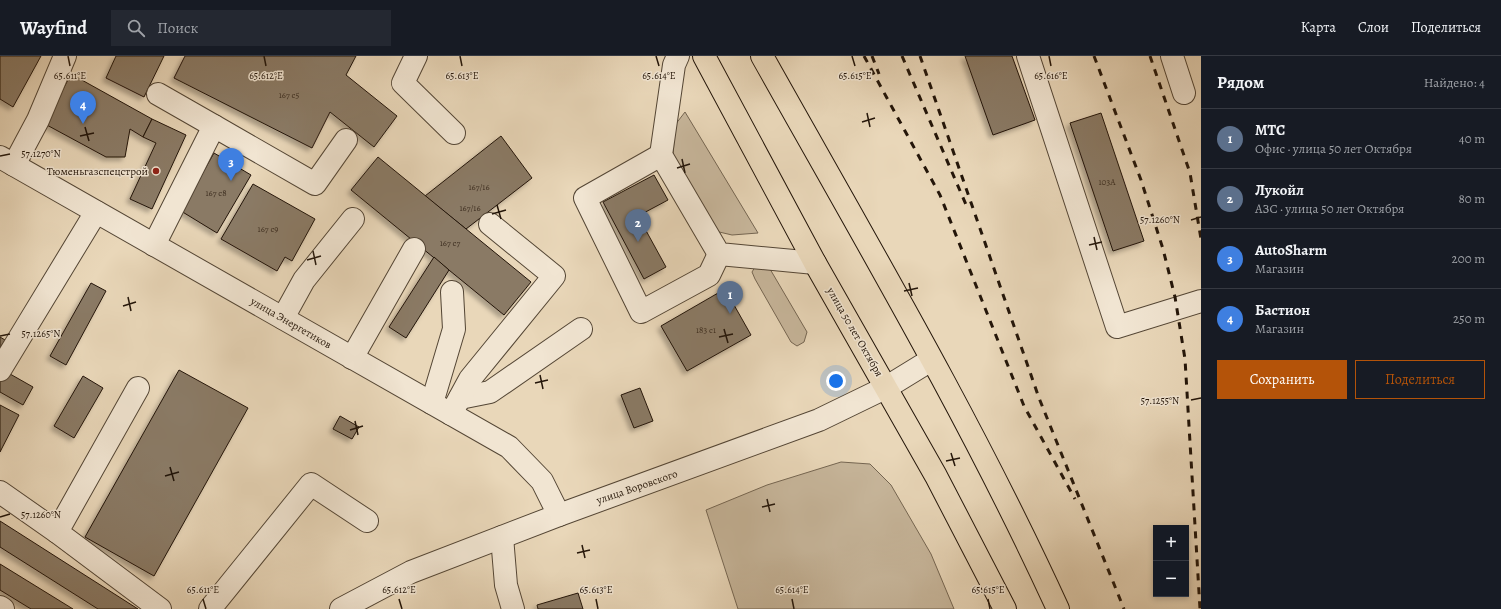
<!DOCTYPE html>
<html lang="ru">
<meta charset="utf-8">
<style>
:root{--surface:#171b24;--page:#242831;--text:#f1f3f6;--muted:#9ea1a6;--line:#363941;--accent:#b45309}
body{margin:0;font-family:Alegreya,serif;background:var(--page);color:var(--text)}
.controls{position:absolute;right:12px;bottom:12px;display:grid;overflow:hidden;border-radius:0px;box-shadow:0 2px 6px #0003}
.controls button{width:36px;height:36px;display:grid;place-items:center;padding:0;border:0;border-bottom:1px solid var(--line);background:var(--surface);color:var(--text);font:20px sans-serif}
.you{position:absolute;left:836px;top:325px;width:14px;height:14px;margin:-10px;border:3px solid #fff;border-radius:50%;background:#1a73e8;box-shadow:0 0 0 6px #1a73e833}
.badge{display:grid;place-items:center;width:26px;height:26px;border-radius:50%;background:var(--accent);color:#fff;font-size:13px;font-weight:700}
.pin{position:absolute;translate:-50% -33px;filter:drop-shadow(0 1px 2px #0008)}
.pin::after{content:'';position:absolute;top:21px;width:14px;height:12px;background:inherit;clip-path:polygon(0 0,100% 0,50% 100%)}
.list{margin:0;padding:0;list-style:none}
h2{display:flex;justify-content:space-between;align-items:center;height:52px;margin:0;padding:0 16px;font-size:17px}
h2 small{font-size:13px;font-weight:400;color:var(--muted)}
.list li{display:grid;grid-template-columns:26px 1fr auto;gap:12px;align-items:center;box-sizing:border-box;height:60px;padding:0 16px;border-top:1px solid var(--line)}
.list b{display:block;font-size:15px;white-space:nowrap}
.list p{margin:0;font-size:13px;white-space:nowrap;color:var(--muted)}
.list em{font-size:13px;font-style:normal;color:var(--muted)}
.actions{display:flex;gap:8px;padding:12px 16px}
.actions a{flex:1;padding:9px 0;border:1px solid var(--accent);border-radius:0px;text-align:center;font-size:14px;color:var(--accent)}
.actions .main{background:var(--accent);color:#fff}
.icon{flex:none;width:22px;height:22px;fill:none;stroke:currentColor;stroke-width:2;stroke-linecap:round;stroke-linejoin:round}
.map{position:relative;flex:none;width:1201px;height:553px;overflow:hidden}
header{display:flex;align-items:center;gap:24px;box-sizing:border-box;height:56px;padding:0 20px;background:var(--surface);border-bottom:1px solid var(--line)}
header strong{font-size:19px}
nav{display:flex;gap:22px;margin-inline-start:auto;font-size:14px}
.search{width:280px;height:36px;background:var(--page);display:flex;align-items:center;gap:10px;box-sizing:border-box;padding:0 14px;border-radius:0px;color:var(--muted);font-size:15px}
main{display:flex}
aside{flex:1;background:var(--surface)}
.map>svg:first-child{display:block}
.green{fill:#c7b69b;stroke:#756652}
.building{fill:#8a7a65;stroke:#231509;filter:url(#shadow)}
.lines{fill:none;stroke-linecap:round;stroke-linejoin:round}
.minor-casing{stroke:#544635;stroke-width:24}
.major-casing{stroke:#231509;stroke-width:24}
.minor{stroke:#f1e5d2;stroke-width:22}
.major{stroke:#e9d7b9;stroke-width:22}
.rail{stroke:#231509;stroke-width:3;stroke-dasharray:7 7;stroke-linecap:butt}
.ticks{fill:none;stroke:#231509;stroke-width:1.5}
.poi-dot{fill:#8f2418;stroke:#f1e5d2;stroke-width:1.5}
.labels{text-anchor:middle;dominant-baseline:central;stroke-width:3;stroke-linejoin:round;paint-order:stroke}
.number-label{font-size:9px;fill:#3d2e20}
.poi-label{font-size:11px;fill:#231509;stroke:#f1e5d2;text-anchor:end}
.street-label{font-size:11px;fill:#231509;stroke:#f1e5d2}
.ticks-label{font-size:10px;text-anchor:middle;fill:#231509;stroke:#f1e5d2;stroke-width:3;stroke-linejoin:round;paint-order:stroke}
</style>
<header>
<strong>Wayfind</strong>
<div class="search"><svg class="icon" aria-label="search" viewBox="0 0 24 24"><circle cx="10" cy="10" r="6"/><path d="M15 15l6 6"/></svg>Поиск</div>
<nav><a>Карта</a><a>Слои</a><a>Поделиться</a></nav>
</header>
<main>
<div class="map">
<svg width="1201" height="553" viewBox="0 0 1201 553">
<defs>
<filter id="shadow"><feDropShadow dx="-3.5" dy="3.5" stdDeviation="2" flood-color="#0004"/></filter>
</defs>
<rect width="100%" height="100%" fill="#e9d7b9"/>
<filter id="stains"><feTurbulence type="fractalNoise" baseFrequency=".005" numOctaves="4"/><feColorMatrix values="0 0 0 0 .2 0 0 0 0 .09 0 0 0 0 .02 0 0 0 .5 -.17"/></filter>
<radialGradient id="worn" r=".72"><stop offset=".6" stop-color="#630" stop-opacity="0"/><stop offset="1" stop-color="#630" stop-opacity=".3"/></radialGradient>
<g class="green">
<path d="M685,56L758,177L732,179L715,175L673,101L675,69Z"/>
<path d="M755,211L770,213L807,276L804,286L797,290L791,286L755,223L752,216Z"/>
<path d="M841,406L870,408L891,429L931,498L954,553H738L706,454L767,429Z"/>
</g>
<g class="building">
<path d="M0,0H41L13,51L0,43Z"/>
<path d="M116,0H164L144,41L106,22Z"/>
<path d="M185,0H356L346,19L397,60L374,91L330,56L312,92L174,22Z"/>
<path d="M965,0H1012L1035,64L993,79Z"/>
<path d="M71,18L152,63L143,81L130,73L125,101H106L45,68Z"/>
<path d="M1101,57L1144,185L1113,195L1070,67Z"/>
<path d="M152,63L186,79L152,153L130,143L156,87L143,81Z"/>
<path d="M501,80L532,122L466,173L425,140Z"/>
<path d="M214,97L251,119L217,177L181,155Z"/>
<path d="M378,101L531,226L504,259L351,134Z"/>
<path d="M654,119L668,144L638,160L666,211L644,223L603,146Z"/>
<path d="M253,128L315,163L292,205L285,201L277,215L221,183Z"/>
<path d="M434,201L449,214L406,282L389,271Z"/>
<path d="M91,227L106,235L66,309L50,300Z"/>
<path d="M725,233L751,279L687,315L661,270Z"/>
<path d="M0,281L5,284L0,292Z"/>
<path d="M3,314L33,331L23,349L0,336V319Z"/>
<path d="M179,314L248,352L154,520L85,481Z"/>
<path d="M83,320L103,332L74,382L54,370Z"/>
<path d="M640,332L653,365L634,372L621,339Z"/>
<path d="M0,349L19,359L0,396Z"/>
<path d="M340,360L359,371L352,383L333,373Z"/>
<path d="M0,465L138,553H98L0,491Z"/>
<path d="M0,508L73,553H31L0,534Z"/>
<path d="M578,537L583,553H538L537,549Z"/>
</g>
<g class="lines">
<g class="minor-casing">
<g id="minor">
<path d="M416,0L403,27L454,77"/>
<path d="M678,0L674,9L661,99L719,198L815,207"/>
<path d="M1028,0L1117,271L1201,245"/>
<path d="M1172,0L1184,37"/>
<path d="M158,38L214,70"/>
<path d="M661,99L585,142L641,256L709,219L719,198"/>
<path d="M0,101L509,391L542,425L559,459"/>
<path d="M14,109L38,64L65,0"/>
<path d="M154,189L214,70L315,128L346,84"/>
<path d="M283,262L304,224L353,163"/>
<path d="M352,302L414,193"/>
<path d="M0,314L96,156"/>
<path d="M138,332L57,476L160,553"/>
<path d="M460,342L490,336L581,273"/>
<path d="M432,347L454,273L452,236"/>
<path d="M451,358L470,323L554,220L490,168"/>
<path d="M0,436L57,476"/>
<path d="M502,481L506,529L513,553"/>
<path d="M0,551L3,553"/>
<path d="M210,553L311,428L367,465"/>
<path d="M341,553L411,516L559,459L819,364L887,331L931,304"/>
</g>
</g>
<g class="major-casing">
<g id="major">
<path d="M704,0L815,207L936,420L1005,553"/>
<path d="M762,0C864,182 971,363 1058,553"/>
</g>
</g>
<use href="#minor" class="minor"/>
<use href="#major" class="major"/>
<g class="rail">
<path d="M864,0L940,139L1024,350L1075,443"/>
<path d="M872,0L879,18"/>
<path d="M902,0L967,151"/>
<path d="M920,0L1039,342L1124,553"/>
<path d="M1094,0L1141,124L1163,193L1175,241L1185,303L1200,553"/>
<path d="M1150,0L1190,117L1201,183"/>
</g>
</g>
<path class="ticks" d="M68,0L70,10M264,0L266,10M460,0L462,10M656,0L659,10M852,0L855,10M1049,0L1051,10M867,57L870,71M862,66L875,62M85,71L89,85M80,80L94,77M0,100L10,98M682,103L685,117M677,112L690,108M497,149L501,163M492,158L506,154M1191,164L1201,161M1094,181L1097,194M1089,189L1102,186M313,195L316,209M307,204L321,200M909,227L912,240M904,235L918,232M128,241L131,255M123,250L136,246M724,273L728,287M0,280L10,278M719,281L733,278M540,319L543,333M535,327L548,324M1191,344L1201,342M355,365L358,379M350,374L363,370M951,397L955,410M946,405L960,402M170,411L174,425M165,420L179,416M767,443L770,456M762,451L775,448M0,461L10,458M582,489L585,502M577,497L590,494M203,543L206,553M399,543L402,553M596,543L598,553M792,543L794,553M988,543L990,553"/>
<circle class="poi-dot" cx="156" cy="115" r="4"/>
<g class="labels">
<g class="number-label">
<text x="289" y="39">167 с5</text>
<text x="1107" y="126">103А</text>
<text x="479" y="131">167/16</text>
<text x="216" y="137">167 с8</text>
<text x="470" y="152">167/16</text>
<text x="268" y="173">167 с9</text>
<text x="450" y="187">167 с7</text>
<text x="706" y="274">183 с1</text>
</g>
<g class="poi-label">
<text x="148" y="115">Тюменьгазспецстрой</text>
</g>
<g class="street-label">
<text transform="translate(291 267) rotate(30)">улица Энергетиков</text>
<text transform="translate(855 276) rotate(60)">улица 50 лет Октября</text>
<text transform="translate(637 431) rotate(-19)">улица Воровского</text>
</g>
</g>
<g class="ticks-label">
<text x="70" y="23">65.611°E</text>
<text x="266" y="23">65.612°E</text>
<text x="462" y="23">65.613°E</text>
<text x="659" y="23">65.614°E</text>
<text x="855" y="23">65.615°E</text>
<text x="1051" y="23">65.616°E</text>
<text x="41" y="101">57.1270°N</text>
<text x="1160" y="167">57.1260°N</text>
<text x="41" y="281">57.1265°N</text>
<text x="1160" y="348">57.1255°N</text>
<text x="41" y="462">57.1260°N</text>
<text x="203" y="537">65.611°E</text>
<text x="399" y="537">65.612°E</text>
<text x="596" y="537">65.613°E</text>
<text x="792" y="537">65.614°E</text>
<text x="988" y="537">65.615°E</text>
</g>
<rect width="100%" height="100%" filter="url(#stains)"/>
<rect width="100%" height="100%" fill="url(#worn)"/>
</svg>
<div class="controls">
<button>+</button>
<button>−</button>
</div>
<div class="you"></div>
<div class="pin badge" style="left:730px;top:258px;background:#5c6f8a">1</div>
<div class="pin badge" style="left:638px;top:186px;background:#5c6f8a">2</div>
<div class="pin badge" style="left:231px;top:125px;background:#3f7fe0">3</div>
<div class="pin badge" style="left:83px;top:68px;background:#3f7fe0">4</div>
</div>
<aside>
<h2>Рядом<small>Найдено: 4</small></h2>
<ul class="list">
<li><span class="badge" style="background:#5c6f8a">1</span><div><b>МТС</b><p>Офис · улица 50 лет Октября</p></div><em>40 m</em></li>
<li><span class="badge" style="background:#5c6f8a">2</span><div><b>Лукойл</b><p>АЗС · улица 50 лет Октября</p></div><em>80 m</em></li>
<li><span class="badge" style="background:#3f7fe0">3</span><div><b>AutoSharm</b><p>Магазин</p></div><em>200 m</em></li>
<li><span class="badge" style="background:#3f7fe0">4</span><div><b>Бастион</b><p>Магазин</p></div><em>250 m</em></li>
</ul>
<div class="actions"><a class="main">Сохранить</a><a>Поделиться</a></div>
</aside>
</main>
